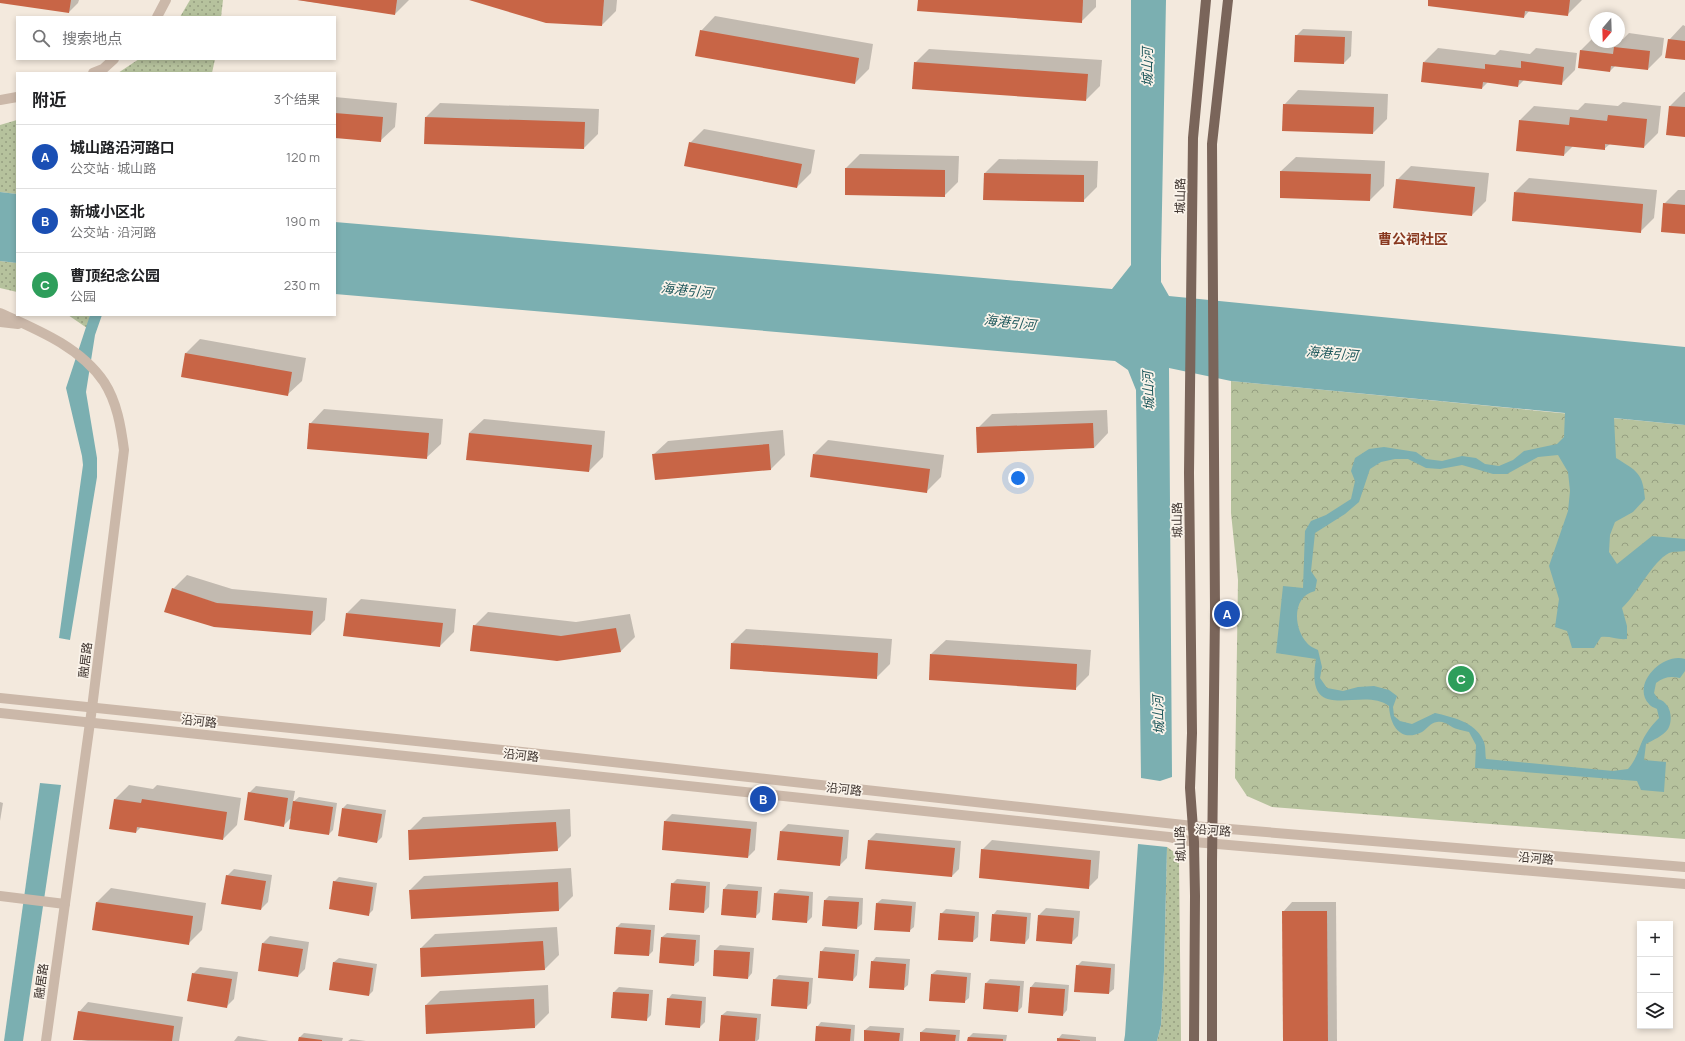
<!DOCTYPE html>
<html lang="zh">
<meta charset="utf-8">
<style>
:root{--surface:#fff;--page:#f2f2f2;--text:#202124;--muted:#757577;--line:#e0e0e0;--accent:#1d575b}
body{margin:0;font-family:Manrope,"Noto Sans SC",sans-serif;background:var(--page);color:var(--text)}
.controls{position:absolute;right:12px;bottom:12px;display:grid;overflow:hidden;border-radius:0px;box-shadow:0 2px 6px #0003}
.controls button{width:36px;height:36px;display:grid;place-items:center;padding:0;border:0;border-bottom:1px solid var(--line);background:var(--surface);color:var(--text);font:20px sans-serif}
.compass{position:absolute;left:1589px;top:12px;width:36px;height:36px;border-radius:50%;background:var(--surface);box-shadow:0 2px 6px #0003;rotate:199deg}
.you{position:absolute;left:1018px;top:478px;width:14px;height:14px;margin:-10px;border:3px solid #fff;border-radius:50%;background:#1a73e8;box-shadow:0 0 0 6px #1a73e833}
.badge{display:grid;place-items:center;width:26px;height:26px;border-radius:50%;background:var(--accent);color:#fff;font-size:13px;font-weight:700}
.pin{position:absolute;translate:-50% -50%;border:2px solid #fff;box-shadow:0 1px 4px #0006}
.list{margin:0;padding:0;list-style:none}
h2{display:flex;justify-content:space-between;align-items:center;height:52px;margin:0;padding:0 16px;font-size:17px}
h2 small{font-size:13px;font-weight:400;color:var(--muted)}
.list li{display:grid;grid-template-columns:26px 1fr auto;gap:12px;align-items:center;box-sizing:border-box;height:64px;padding:0 16px;border-top:1px solid var(--line)}
.list b{display:block;font-size:15px;white-space:nowrap}
.list p{margin:0;font-size:13px;white-space:nowrap;color:var(--muted)}
.list em{font-size:13px;font-style:normal;color:var(--muted)}
.icon{flex:none;width:22px;height:22px;fill:none;stroke:currentColor;stroke-width:2;stroke-linecap:round;stroke-linejoin:round}
.map{position:relative;flex:none;width:1685px;height:1041px;overflow:hidden}
.search{position:absolute;background:var(--surface);box-shadow:0 2px 6px #0003;left:16px;top:16px;width:320px;height:44px;display:flex;align-items:center;gap:10px;box-sizing:border-box;padding:0 14px;border-radius:0px;color:var(--muted);font-size:15px}
.panel{position:absolute;background:var(--surface);box-shadow:0 2px 6px #0003;left:16px;top:72px;width:320px;height:244px;border-radius:0px}
.map>svg:first-child{display:block}
.grass{fill:url(#grass-dots)}
.forest{fill:url(#forest-crowns)}
.water{fill:#7bafb1}
.shadow{fill:#0003}
.building{fill:#c86546}
.lines{fill:none;stroke-linecap:round;stroke-linejoin:round}
.minor{stroke:#cbb8a9;stroke-width:10}
.major{stroke:#7a655a;stroke-width:10}
.labels{text-anchor:middle;dominant-baseline:central;stroke-width:3.5;stroke-linejoin:round;paint-order:stroke}
.street-label{font-size:12px;fill:#382e29;stroke:#faf3ea}
.water-label{font-size:13px;font-style:italic;fill:#1d575b;stroke:#faf3ea}
.quarter-label{font-size:14px;font-weight:bold;fill:#893920;stroke:#faf3ea}
</style>
<div class="map">
<svg width="1685" height="1041" viewBox="0 0 1685 1041">
<defs>
<pattern id="grass-dots" width="8" height="8" patternUnits="userSpaceOnUse"><rect width="8" height="8" fill="#b6c29d"/><path d="M2 2h.1M6 6h.1" fill="none" stroke="#959e80" stroke-width="1.8" stroke-linecap="round"/></pattern>
<pattern id="forest-crowns" width="20" height="18" patternUnits="userSpaceOnUse"><rect width="20" height="18" fill="#b6c29d"/><path d="M2 6a3 3 0 1 1 6 0M12 15a3 3 0 1 1 6 0" fill="none" stroke="#959e80"/></pattern>
</defs>
<rect width="100%" height="100%" fill="#f3e9dd"/>
<g class="grass">
<path d="M190,0H223L221,17H180Z"/>
<path d="M139,59H215L212,73H118Z"/>
<path d="M17,120V194L0,192V125Z"/>
<path d="M0,261L17,263V292L0,288Z"/>
<path d="M68,315H90L87,328Z"/>
<path d="M1167,847L1174,852L1179,859L1181,1041H1157L1161,1025L1164,971Z"/>
</g>
<path class="forest" d="M1231,381L1685,425V839L1272,807L1247,796L1235,778L1238,580L1231,513Z"/>
<g class="water">
<path d="M1131,0H1166L1161,260V282L1169,296L1685,347V425L1614,418L1616,458C1637,471 1643,473 1645,499L1633,512L1615,522L1610,535L1609,552L1617,564L1652,536L1685,539V551C1681,552 1673,551 1669,553C1652,562 1638,593 1622,608L1627,626V639C1617,640 1611,636 1601,637L1594,648H1572L1567,631L1555,627L1559,599L1549,566L1568,511L1570,491L1568,472L1558,455L1538,457L1507,474H1493L1462,465L1440,469L1426,468L1408,459H1395L1381,462L1370,469L1359,502L1345,514L1315,533L1311,571L1317,580L1315,591C1292,596 1293,628 1307,643C1309,646 1314,648 1318,650L1322,667L1320,678L1327,688L1343,691L1358,687L1374,686L1389,690L1397,696L1393,707L1394,716L1400,721L1412,724L1435,713C1452,717 1475,722 1483,740C1486,745 1485,753 1486,759L1613,771L1628,769C1635,761 1637,754 1641,744C1645,734 1651,726 1659,718L1657,709C1655,708 1650,706 1649,704C1631,685 1662,652 1685,659V671L1680,678C1670,676 1664,677 1656,683L1654,693L1658,699C1670,702 1674,718 1668,729C1663,736 1653,740 1646,744L1644,760L1666,762L1664,792L1641,790L1637,781L1475,768L1476,745L1469,732C1465,731 1460,730 1457,729C1450,727 1445,720 1437,722C1430,723 1427,729 1422,732C1400,743 1390,725 1389,706C1362,685 1304,728 1316,659L1276,653L1283,586L1303,588L1305,531L1311,521L1326,515L1351,499L1355,481L1351,471L1355,458L1369,449L1384,447L1416,452L1426,459L1442,461L1462,456L1476,458L1485,464L1499,466L1513,460L1524,451L1557,444L1564,437L1565,413L1231,381L1169,368L1172,777L1160,781L1141,778L1136,390L1128,370L1115,361L335,294V222L1112,289L1131,265Z"/>
<path d="M0,192L17,194V263L0,261Z"/>
<path d="M90,315H102L95,335L86,392L97,458V477L70,640L59,638L83,465L82,456L66,388Z"/>
<path d="M40,783L61,785L23,1041H4Z"/>
<path d="M1138,844L1167,847L1164,971L1161,1025L1157,1041H1124L1125,1035Z"/>
</g>
<g class="shadow">
<path d="M0,0H79L78,3L69,12L0,2Z"/>
<path d="M298,0H409L395,14Z"/>
<path d="M471,0H617L616,11L602,25Z"/>
<path d="M919,0H1096V7L1082,21Z"/>
<path d="M1429,0H1582L1567,15L1530,10L1524,17Z"/>
<path d="M715,16L873,44L869,69L855,83L701,31Z"/>
<path d="M1683,25L1685,26V59L1669,40Z"/>
<path d="M1303,29L1352,31L1351,56L1344,63L1296,36Z"/>
<path d="M1629,33L1664,38L1662,55L1648,69L1616,65L1610,71L1579,68L1581,50L1595,36V42H1619V39H1623Z"/>
<path d="M1438,48L1495,55L1500,50L1530,54L1536,48L1577,53L1575,70L1561,84L1524,80L1518,86L1488,82L1482,88L1424,62Z"/>
<path d="M929,49L1102,60L1100,86L1086,100L915,63Z"/>
<path d="M1298,90L1388,94L1387,119L1373,133L1284,105Z"/>
<path d="M1684,92H1685V136L1670,106Z"/>
<path d="M335,97L397,103L395,127L380,141L335,137Z"/>
<path d="M1623,102L1661,106L1658,133L1644,147L1610,144L1604,149L1573,146L1564,155L1520,120L1534,106L1578,110L1585,103L1618,106Z"/>
<path d="M440,103L599,109L598,134L584,148L426,117Z"/>
<path d="M704,129L815,150L811,173L797,187L690,143Z"/>
<path d="M860,154L959,156L958,182L944,196L846,168Z"/>
<path d="M1296,157L1385,161L1384,186L1370,200L1281,197V171Z"/>
<path d="M999,159L1098,161L1097,187L1083,201L984,199L985,173Z"/>
<path d="M1411,166L1489,173L1486,201L1472,215L1397,180Z"/>
<path d="M1529,178L1657,190L1654,218L1640,232L1515,192Z"/>
<path d="M1678,190H1685V233L1664,204Z"/>
<path d="M200,339L306,358L302,381L287,395L182,376L186,353Z"/>
<path d="M324,409L443,419L441,444L426,458L310,424Z"/>
<path d="M1107,410L1108,433L1094,448L978,452V428L992,414Z"/>
<path d="M484,419L605,431L603,457L589,471L469,433Z"/>
<path d="M783,430L785,455L771,469L653,455L668,441Z"/>
<path d="M828,440L944,455L941,477L927,491L814,454Z"/>
<path d="M187,575L232,589L327,598L325,620L311,634L173,589Z"/>
<path d="M361,599L456,609L454,632L440,646L347,613Z"/>
<path d="M488,612L576,622L630,614L635,637L621,651L474,626Z"/>
<path d="M746,629L892,639L890,664L876,678L732,643Z"/>
<path d="M946,640L1091,650L1089,675L1075,689L931,654Z"/>
<path d="M129,785L153,789L157,785L241,798L237,825L223,839L141,827L136,832L115,799Z"/>
<path d="M256,786L295,791L293,802L299,797L337,803L333,830L329,834L292,817L283,826L249,793Z"/>
<path d="M0,802L3,803L0,821Z"/>
<path d="M347,804L386,810L382,837L377,842L343,808Z"/>
<path d="M570,809L571,836L557,850L409,831L423,817Z"/>
<path d="M672,814L757,822L755,850L748,857L663,849L665,821Z"/>
<path d="M788,824L849,830L847,858L840,865L781,831Z"/>
<path d="M876,833L961,841L959,869L952,876L869,840Z"/>
<path d="M992,840L1100,851L1098,878L1088,888L982,850Z"/>
<path d="M571,868L573,896L559,910L410,890L424,876Z"/>
<path d="M234,869L272,875L268,902L261,909L227,876Z"/>
<path d="M339,877L377,883L373,910L368,915L334,882Z"/>
<path d="M677,879L710,882L709,907L704,912L672,884Z"/>
<path d="M728,884L762,887L760,912L755,917L722,914L724,889Z"/>
<path d="M111,888L206,903L202,930L188,944L93,929L97,902Z"/>
<path d="M780,889L813,892L812,917L807,922L775,894Z"/>
<path d="M829,896L863,898L862,924L857,928L825,900Z"/>
<path d="M882,899L916,902L914,927L909,931L877,903Z"/>
<path d="M1292,902H1336L1337,1041H1284L1283,912Z"/>
<path d="M1046,908L1080,911L1078,936L1071,943L1039,915Z"/>
<path d="M946,909L979,912L978,937L973,941L941,914Z"/>
<path d="M997,910L1031,913L1029,938L1025,943L993,915Z"/>
<path d="M621,923L655,925L653,951L649,955L617,927Z"/>
<path d="M557,927L559,955L545,969L421,948L435,934Z"/>
<path d="M667,933L700,935L699,961L694,965L662,937Z"/>
<path d="M270,936L309,942L305,969L298,976L259,970L263,943Z"/>
<path d="M720,945L754,948L752,973L748,978L714,975L715,950Z"/>
<path d="M825,947L859,950L857,975L853,980L821,952Z"/>
<path d="M876,957L910,959L908,985L903,989L872,962Z"/>
<path d="M339,958L377,964L373,991L369,995L330,989L334,962Z"/>
<path d="M1082,961L1115,964L1114,989L1109,993L1077,966Z"/>
<path d="M200,967L238,972L234,999L227,1006L193,974Z"/>
<path d="M937,970L971,973L969,998L964,1002L932,974Z"/>
<path d="M779,975L813,978L811,1003L806,1008L774,980Z"/>
<path d="M990,979L1024,981L1022,1007L1018,1011L986,983Z"/>
<path d="M1035,982L1069,985L1067,1010L1063,1015L1029,1012L1031,987Z"/>
<path d="M548,985L549,1013L535,1027L427,1033L426,1005L440,991Z"/>
<path d="M619,987L653,990L651,1015L646,1020L612,1017L614,992Z"/>
<path d="M672,994L706,997L705,1022L700,1027L668,999Z"/>
<path d="M88,1002L183,1017L179,1041H88L75,1039L79,1012Z"/>
<path d="M727,1011L761,1014L759,1039L757,1041H724L722,1015Z"/>
<path d="M821,1022L855,1025L854,1041H816L817,1027Z"/>
<path d="M870,1026L904,1028L903,1041H865V1030Z"/>
<path d="M926,1028L960,1030L959,1041H921V1032Z"/>
<path d="M304,1033L343,1038L342,1041H299L300,1037Z"/>
<path d="M973,1033L1007,1035L1006,1041H968L969,1037Z"/>
<path d="M1062,1034L1096,1037V1041H1058V1039Z"/>
<path d="M238,1036L269,1041H234Z"/>
<path d="M351,1039L366,1041H348Z"/>
</g>
<g class="building">
<path d="M0,0H71L69,13L0,3Z"/>
<path d="M297,0H397L395,15Z"/>
<path d="M469,0H604L602,26L546,23Z"/>
<path d="M918,0H1083L1082,23L917,11Z"/>
<path d="M1428,0H1570L1568,16L1525,11L1524,18L1428,6Z"/>
<path d="M700,30L859,58L855,84L695,56Z"/>
<path d="M1295,35L1345,37L1344,64L1294,62Z"/>
<path d="M1668,39L1685,41V60L1665,58Z"/>
<path d="M1614,47L1650,51L1648,70L1611,66L1610,72L1578,68L1580,50L1613,54Z"/>
<path d="M1521,61L1564,67L1562,85L1519,80L1518,87L1483,82L1482,89L1421,82L1423,62L1485,69V64L1521,68Z"/>
<path d="M914,62L1088,74L1086,101L912,89Z"/>
<path d="M1283,104L1374,107L1373,134L1282,131Z"/>
<path d="M1669,106L1685,107V137L1666,135Z"/>
<path d="M335,113L383,117L381,142L335,138Z"/>
<path d="M1608,115L1647,119L1644,148L1605,144V150L1565,146L1564,156L1516,151L1519,120L1569,125L1570,117L1607,121Z"/>
<path d="M425,117L585,122L584,149L424,144Z"/>
<path d="M689,142L802,164L797,188L684,166Z"/>
<path d="M845,168L945,170V197L845,195Z"/>
<path d="M1280,171L1371,174L1370,201L1280,198Z"/>
<path d="M984,173L1084,175V202L983,200Z"/>
<path d="M1396,179L1475,187L1472,216L1393,208Z"/>
<path d="M1514,192L1643,204L1641,233L1512,221Z"/>
<path d="M1663,203L1685,205V234L1661,232Z"/>
<path d="M185,353L292,372L288,396L181,377Z"/>
<path d="M309,423L429,433L427,459L307,449Z"/>
<path d="M1093,423L1094,448L977,453L976,427Z"/>
<path d="M469,433L592,445L589,472L466,460Z"/>
<path d="M769,444L771,470L655,480L652,454Z"/>
<path d="M813,454L930,469L927,493L810,477Z"/>
<path d="M172,588L217,603L313,611L311,635L214,627L164,612Z"/>
<path d="M346,613L443,623L440,647L343,636Z"/>
<path d="M473,625L561,636L616,628L621,652L557,661L470,651Z"/>
<path d="M731,643L878,653L877,679L730,669Z"/>
<path d="M930,654L1077,664L1076,690L929,680Z"/>
<path d="M248,792L288,798L284,827L244,820Z"/>
<path d="M114,799L141,803L142,799L227,812L223,840L137,827L136,833L109,829Z"/>
<path d="M293,801L333,807L329,835L289,829Z"/>
<path d="M342,808L382,814L377,843L338,836Z"/>
<path d="M664,821L751,829L748,858L662,850Z"/>
<path d="M556,822L558,851L409,860L408,830Z"/>
<path d="M780,831L843,837L840,866L777,860Z"/>
<path d="M868,840L955,848L952,877L865,869Z"/>
<path d="M981,849L1091,860L1089,889L979,878Z"/>
<path d="M226,875L266,881L261,910L221,904Z"/>
<path d="M333,881L373,887L369,916L329,909Z"/>
<path d="M558,882L559,911L411,919L409,890Z"/>
<path d="M671,883L706,886L704,913L669,910Z"/>
<path d="M723,889L758,891L756,918L721,915Z"/>
<path d="M774,893L809,896L807,923L772,920Z"/>
<path d="M824,900L859,902L857,929L822,926Z"/>
<path d="M96,902L193,916L189,945L92,930Z"/>
<path d="M876,903L912,906L910,932L874,930Z"/>
<path d="M1282,911H1327L1328,1041H1283Z"/>
<path d="M940,913L975,916L973,942L938,940Z"/>
<path d="M992,914L1027,917L1025,944L990,941Z"/>
<path d="M1038,915L1074,918L1072,944L1036,941Z"/>
<path d="M616,927L651,930L649,956L614,954Z"/>
<path d="M661,937L696,940L694,966L659,963Z"/>
<path d="M543,941L545,970L421,977L420,948Z"/>
<path d="M262,943L303,949L298,977L258,971Z"/>
<path d="M714,950L750,952L748,979L713,976Z"/>
<path d="M820,951L855,954L853,981L818,978Z"/>
<path d="M871,961L906,964L904,990L869,988Z"/>
<path d="M333,962L373,968L369,996L329,990Z"/>
<path d="M1076,965L1111,968L1109,994L1074,992Z"/>
<path d="M192,973L232,979L227,1008L187,1001Z"/>
<path d="M931,974L967,977L965,1003L929,1001Z"/>
<path d="M773,979L809,982L807,1009L771,1006Z"/>
<path d="M985,983L1020,986L1018,1012L983,1009Z"/>
<path d="M1030,987L1065,989L1063,1016L1028,1013Z"/>
<path d="M613,992L649,994L647,1021L611,1018Z"/>
<path d="M667,998L702,1001L700,1028L665,1025Z"/>
<path d="M534,999L535,1028L426,1034L425,1005Z"/>
<path d="M78,1011L174,1026L172,1041L73,1040Z"/>
<path d="M721,1015L757,1018L755,1041H719Z"/>
<path d="M816,1026L851,1029L850,1041H815Z"/>
<path d="M864,1030L900,1033L899,1041H864Z"/>
<path d="M920,1032L956,1035L955,1041H920Z"/>
<path d="M299,1037L322,1040V1041H298Z"/>
<path d="M968,1037L1003,1039V1041H967Z"/>
<path d="M1057,1038L1080,1040V1041H1057Z"/>
</g>
<g class="lines">
<g class="minor">
<path d="M157,17L166,0"/>
<path d="M93,73L103,69L114,59"/>
<path d="M0,100L17,97"/>
<path d="M0,313C38,330 80,347 104,382C117,402 121,427 124,450L92,708L46,1041"/>
<path d="M0,322L18,324"/>
<path d="M0,698L522,752L1193,826L1685,867"/>
<path d="M0,713L1169,837L1194,842L1685,884"/>
<path d="M0,896L65,904"/>
</g>
<g class="major">
<path d="M1194,1041L1195,896L1194,842L1190,788L1192,733L1189,473L1193,138L1206,0"/>
<path d="M1212,1041V862L1215,612L1212,144L1228,0"/>
</g>
</g>
<g class="labels">
<g class="street-label">
<text transform="translate(1180 196) rotate(-89)">城山路</text>
<text transform="translate(1177 520) rotate(-91)">城山路</text>
<text transform="translate(85 660) rotate(-83)">融居路</text>
<text transform="translate(199 721) rotate(6)">沿河路</text>
<text transform="translate(521 755) rotate(6)">沿河路</text>
<text transform="translate(844 789) rotate(6)">沿河路</text>
<text transform="translate(1213 830) rotate(4)">沿河路</text>
<text transform="translate(1180 844) rotate(-92)">城山路</text>
<text transform="translate(1536 858) rotate(5)">沿河路</text>
<text transform="translate(41 981) rotate(-82)">融居路</text>
</g>
<g class="water-label">
<text transform="translate(1147 67) rotate(-90)">城山河</text>
<text transform="translate(687 290) rotate(6)">海港引河</text>
<text transform="translate(1010 322) rotate(6)">海港引河</text>
<text transform="translate(1332 353) rotate(5)">海港引河</text>
<text transform="translate(1148 391) rotate(-92)">城山河</text>
<text transform="translate(1158 715) rotate(-92)">城山河</text>
</g>
<g class="quarter-label">
<text x="1413" y="238">曹公祠社区</text>
</g>
</g>
</svg>
<div class="controls">
<button>+</button>
<button>−</button>
<button><svg class="icon" aria-label="layers" viewBox="0 0 24 24"><path d="M12 4l9 5-9 5-9-5zM3 14l9 5 9-5"/></svg></button>
</div>
<svg class="compass" viewBox="-18 -18 36 36"><path d="M0-13l5 13h-10z" fill="#e53935"/><path d="M0 13l5-13h-10z" fill="#757577"/></svg>
<div class="you"></div>
<div class="pin badge" style="left:1227px;top:614px;background:#1a4fb4">A</div>
<div class="pin badge" style="left:763px;top:799px;background:#1a4fb4">B</div>
<div class="pin badge" style="left:1461px;top:679px;background:#2e9e5b">C</div>
<div class="search"><svg class="icon" aria-label="search" viewBox="0 0 24 24"><circle cx="10" cy="10" r="6"/><path d="M15 15l6 6"/></svg>搜索地点</div>
<section class="panel">
<h2>附近<small>3个结果</small></h2>
<ul class="list">
<li><span class="badge" style="background:#1a4fb4">A</span><div><b>城山路沿河路口</b><p>公交站 · 城山路</p></div><em>120 m</em></li>
<li><span class="badge" style="background:#1a4fb4">B</span><div><b>新城小区北</b><p>公交站 · 沿河路</p></div><em>190 m</em></li>
<li><span class="badge" style="background:#2e9e5b">C</span><div><b>曹顶纪念公园</b><p>公园</p></div><em>230 m</em></li>
</ul>
</section>
</div>
